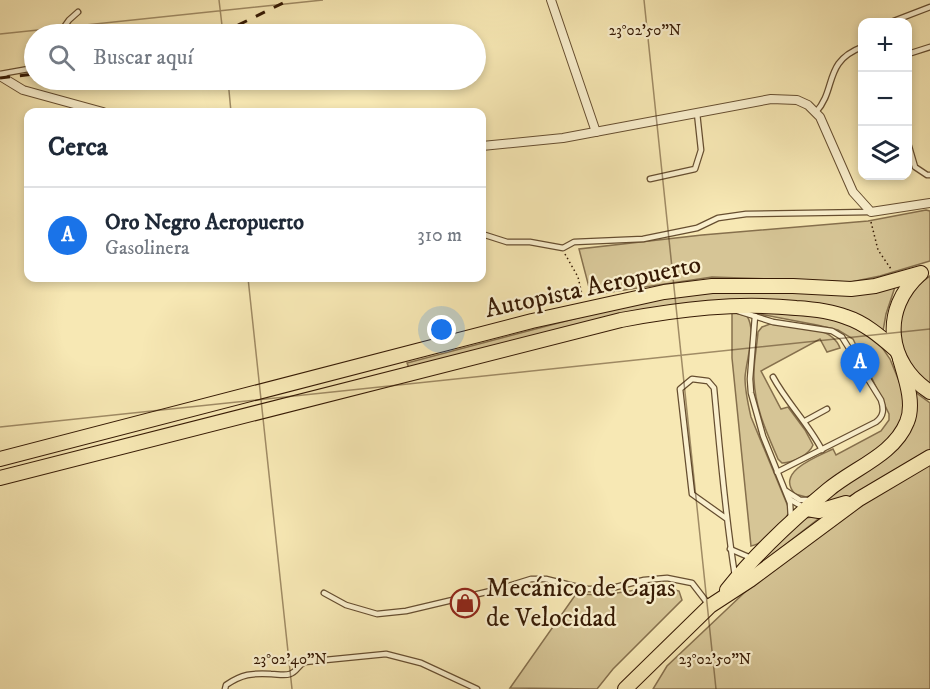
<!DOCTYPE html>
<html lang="es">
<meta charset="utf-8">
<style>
:root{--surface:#fff;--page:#f2f2f3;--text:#1f2937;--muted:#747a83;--line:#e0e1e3;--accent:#1a73e8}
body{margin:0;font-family:"IM FELL DW Pica",serif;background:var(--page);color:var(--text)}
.controls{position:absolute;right:18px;top:18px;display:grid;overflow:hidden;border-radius:12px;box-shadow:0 3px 9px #0003}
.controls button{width:54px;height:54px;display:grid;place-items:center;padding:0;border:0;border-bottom:2px solid var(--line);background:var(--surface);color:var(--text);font:30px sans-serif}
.you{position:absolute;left:442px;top:330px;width:21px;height:21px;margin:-15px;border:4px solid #fff;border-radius:50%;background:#1a73e8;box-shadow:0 0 0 9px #1a73e833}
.badge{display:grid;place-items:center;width:39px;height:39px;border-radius:50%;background:var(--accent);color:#fff;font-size:20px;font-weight:700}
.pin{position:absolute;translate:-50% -50px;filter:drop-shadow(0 2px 3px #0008)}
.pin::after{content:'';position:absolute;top:32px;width:21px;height:18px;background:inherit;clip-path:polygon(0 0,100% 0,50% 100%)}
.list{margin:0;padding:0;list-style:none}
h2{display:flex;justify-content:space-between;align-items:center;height:78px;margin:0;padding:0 24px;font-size:26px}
h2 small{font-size:20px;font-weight:400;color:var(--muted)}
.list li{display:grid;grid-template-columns:39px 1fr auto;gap:18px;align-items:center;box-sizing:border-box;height:96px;padding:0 24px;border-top:2px solid var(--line)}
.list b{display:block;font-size:22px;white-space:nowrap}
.list p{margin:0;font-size:20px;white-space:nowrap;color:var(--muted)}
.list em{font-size:20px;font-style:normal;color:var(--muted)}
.icon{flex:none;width:33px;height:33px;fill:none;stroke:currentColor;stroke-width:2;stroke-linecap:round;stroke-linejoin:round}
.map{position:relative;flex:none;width:930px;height:689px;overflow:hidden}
.search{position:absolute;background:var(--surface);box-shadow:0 3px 9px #0003;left:24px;top:24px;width:462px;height:66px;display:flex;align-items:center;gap:15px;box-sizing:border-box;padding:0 21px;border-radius:33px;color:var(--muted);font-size:22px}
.panel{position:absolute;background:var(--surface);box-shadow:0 3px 9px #0003;left:24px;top:108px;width:462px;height:174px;border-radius:12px}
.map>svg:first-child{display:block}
.green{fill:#d6c596;stroke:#86704d;stroke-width:1.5}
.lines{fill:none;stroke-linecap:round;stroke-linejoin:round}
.service-casing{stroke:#664e30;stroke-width:7}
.minor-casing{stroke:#664e30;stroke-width:10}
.trunk-casing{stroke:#361a04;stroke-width:16}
.path{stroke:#361a04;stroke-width:1.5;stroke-dasharray:1.5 3;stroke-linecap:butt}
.service{stroke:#faf0ce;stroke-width:4.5}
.minor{stroke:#faf0ce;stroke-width:8}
.trunk{stroke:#f7e8b4;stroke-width:14}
.rail{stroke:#361a04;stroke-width:3;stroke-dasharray:10 10;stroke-linecap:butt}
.ticks{fill:none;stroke:#361a04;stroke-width:1.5;stroke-opacity:0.45}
.labels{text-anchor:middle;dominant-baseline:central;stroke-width:4.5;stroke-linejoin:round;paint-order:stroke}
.street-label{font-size:26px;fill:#361a04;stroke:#faf0ce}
.poi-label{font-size:26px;fill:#361a04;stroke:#faf0ce;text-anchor:start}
.ticks-label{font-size:15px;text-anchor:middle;fill:#361a04;stroke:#faf0ce;stroke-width:4.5;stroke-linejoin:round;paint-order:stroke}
</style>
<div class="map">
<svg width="930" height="689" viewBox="0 0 930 689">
<rect width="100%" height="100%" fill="#f7e8b4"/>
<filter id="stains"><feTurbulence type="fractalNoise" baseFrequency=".00333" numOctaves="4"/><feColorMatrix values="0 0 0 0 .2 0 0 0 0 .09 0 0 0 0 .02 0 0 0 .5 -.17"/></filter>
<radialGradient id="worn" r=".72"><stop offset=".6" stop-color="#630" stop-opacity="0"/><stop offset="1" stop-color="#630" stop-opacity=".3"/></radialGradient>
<g class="green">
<path d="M926,210L930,211V261L880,276L851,282L712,277L591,295L579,249L702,235L868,221Z"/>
<path d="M930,276V385C924,380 917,375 912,370C906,362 904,353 902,344C896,315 905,292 930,276Z"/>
<path d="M895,287L886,314L883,331L861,318L708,303L409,368L407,363L623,306L664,298L706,292Z"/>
<path d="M744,311L837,318L877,340L890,359L903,391L905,402L901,424L884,445L857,462L852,469L816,494L806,497L795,494C775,472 816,457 833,449L836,455L881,431L889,420V414L853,339L838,330L817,325Z"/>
<path d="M732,312L747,316C757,332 746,359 745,378C745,391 748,404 751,417L789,509C788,522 765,543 751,546L732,358Z"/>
<path d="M770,324C792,327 831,324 840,348L827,352L820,339L761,371L781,409L788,407L805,430L813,445C809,455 793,463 782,463L778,459C767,433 755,408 754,379C753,364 757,347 758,332L762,327Z"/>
<path d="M915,392L930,403V451C905,466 842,507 815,506L885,455Z"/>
<path d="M930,464V689H653L667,666L744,593L850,511Z"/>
<path d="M822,516L740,580L804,518Z"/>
<path d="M649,588H669L679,591L682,600L613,669L597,689L510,688L576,594L604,595Z"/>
</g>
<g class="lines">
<g class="service-casing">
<g id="service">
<path d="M891,22L930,7"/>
<path d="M59,34L69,20L78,12"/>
<path d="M908,54L930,47"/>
<path d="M0,74L34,68"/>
<path d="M816,112C837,89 823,62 862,47"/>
<path d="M908,143L915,167L927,175H930"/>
<path d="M650,179L695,169L701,150L697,113"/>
<path d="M482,234L507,242H530L563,248L574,242L643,239L697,228L718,218L746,214L870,212"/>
<path d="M738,311L773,322L832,331L842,337L881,400C884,409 884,416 876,422L777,472"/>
<path d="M755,316L750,379L751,393L763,436L790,503L791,519"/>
<path d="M773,377C787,403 808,423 822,450"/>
<path d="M805,421L827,409"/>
<path d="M786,491L800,500H811"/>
<path d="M788,496L791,500L803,507"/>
<path d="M727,519L692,494L680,389L692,379L708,381L714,388C720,451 725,514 735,576"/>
<path d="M730,549L751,558"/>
<path d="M324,593L346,605L377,614L406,611L499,589L531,579H546L586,589H608L644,580L667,578L692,583L709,605"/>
<path d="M225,689L226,685C242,674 252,673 271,674C277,674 284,676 290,674C297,672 298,665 305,662L386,654L421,663L477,689"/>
</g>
</g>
<g class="minor-casing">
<g id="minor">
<path d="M551,0L596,132"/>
<path d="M0,76L23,90L103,112"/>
<path d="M482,146L563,138L771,99L797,100L808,105L820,117L853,192L871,212L930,203"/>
</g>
</g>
<g class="trunk-casing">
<g id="trunk">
<path d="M920,274C881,309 886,363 930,392"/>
<path d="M0,459L532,321L664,292L712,286H793L851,289L875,286L921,273"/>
<path d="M0,478L621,320C680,309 737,302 796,308C812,309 831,311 846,317C865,323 881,337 896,350"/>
<path d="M807,509L819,511L846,503"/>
<path d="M727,590C756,553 792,520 828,490C854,468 894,455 907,422C915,403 905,377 900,359"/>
<path d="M625,689L710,606L750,580L859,499L930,457"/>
</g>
</g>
<g class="path">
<path d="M871,222L878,250L891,269"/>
<path d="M565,254L578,277L583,299"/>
</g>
<use href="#service" class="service"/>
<use href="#minor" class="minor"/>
<use href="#trunk" class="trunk"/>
<g class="rail">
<path d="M220,34L289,0"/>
<path d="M0,78L34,74"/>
</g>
</g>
<path class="ticks" d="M219,0L223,34M644,0L716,689M0,34L323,0M228,80L231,112M248,278L292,689M0,427L930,329"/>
<defs>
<g id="shop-ring" transform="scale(1.5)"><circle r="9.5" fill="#faf0ce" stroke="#8f2418" stroke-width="1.5"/><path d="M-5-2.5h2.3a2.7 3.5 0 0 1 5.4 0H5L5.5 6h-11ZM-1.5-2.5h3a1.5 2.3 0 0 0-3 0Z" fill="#8f2418"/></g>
</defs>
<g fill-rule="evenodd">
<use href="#shop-ring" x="465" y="603"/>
</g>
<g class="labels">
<g class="street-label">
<text transform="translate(593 287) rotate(-12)">Autopista Aeropuerto</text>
</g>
<g class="poi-label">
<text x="486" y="588">Mecánico de Cajas<tspan x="486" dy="30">de Velocidad</tspan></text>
</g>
</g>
<g class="ticks-label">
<text x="645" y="35">23°02'50"N</text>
<text x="290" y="664">23°02'40"N</text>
<text x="715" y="664">23°02'50"N</text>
</g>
<rect width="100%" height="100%" filter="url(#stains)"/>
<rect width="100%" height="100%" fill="url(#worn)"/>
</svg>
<div class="controls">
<button>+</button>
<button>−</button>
<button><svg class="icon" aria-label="layers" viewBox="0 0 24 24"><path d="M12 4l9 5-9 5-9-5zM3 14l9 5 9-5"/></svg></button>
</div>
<div class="you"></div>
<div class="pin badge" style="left:860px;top:393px">A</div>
<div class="search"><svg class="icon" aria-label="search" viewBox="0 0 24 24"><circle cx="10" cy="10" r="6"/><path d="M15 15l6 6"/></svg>Buscar aquí</div>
<section class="panel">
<h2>Cerca<small></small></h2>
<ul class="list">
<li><span class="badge">A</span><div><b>Oro Negro Aeropuerto</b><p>Gasolinera</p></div><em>310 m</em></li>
</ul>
</section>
</div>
